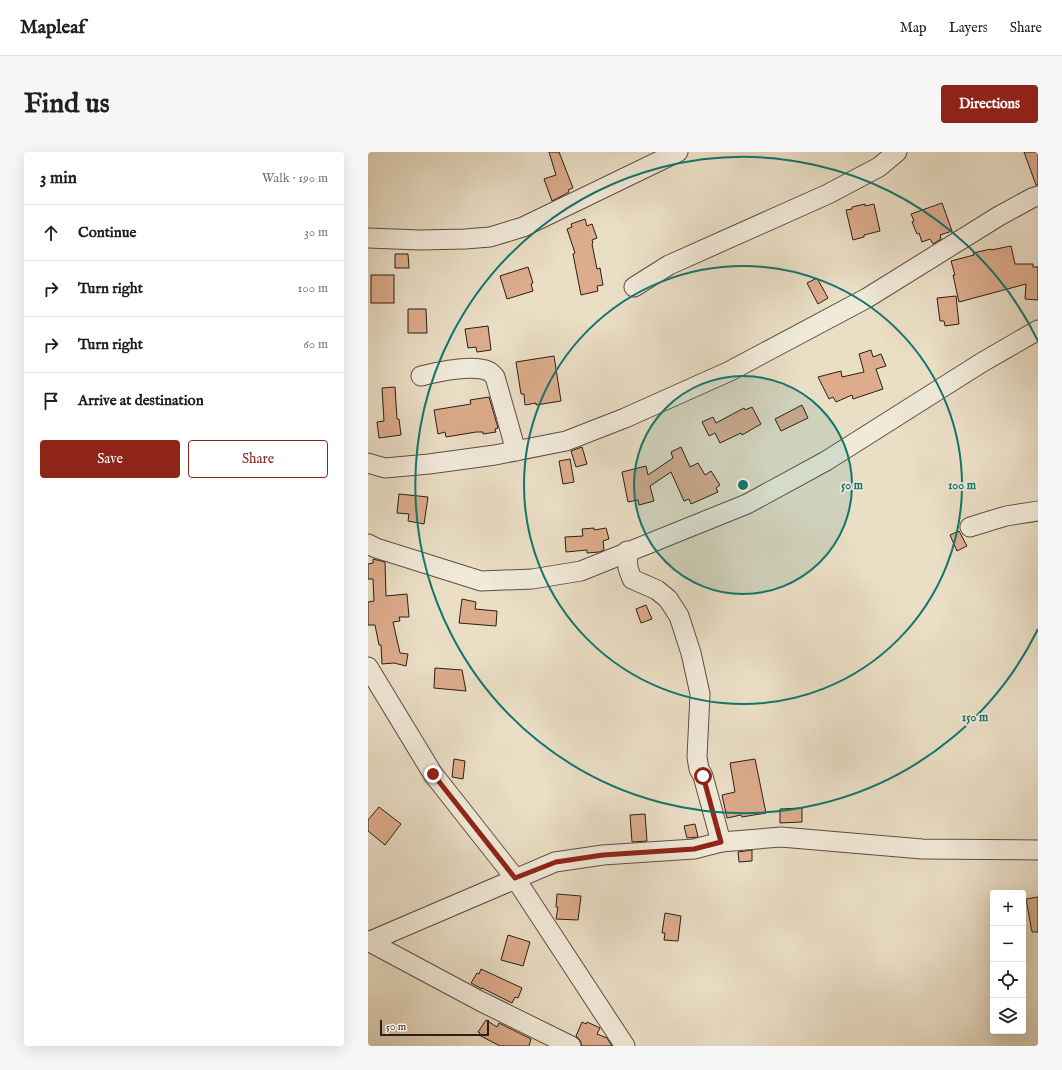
<!DOCTYPE html>
<meta charset="utf-8">
<style>
:root{--surface:#fff;--page:#f6f6f6;--text:#202124;--muted:#757577;--line:#e0e0e0;--accent:#8f2418}
body{margin:0;font-family:"IM FELL English",serif;background:var(--page);color:var(--text)}
.controls{position:absolute;right:12px;bottom:12px;display:grid;overflow:hidden;border-radius:4px;box-shadow:0 4px 16px #0002}
.controls button{width:36px;height:36px;display:grid;place-items:center;padding:0;border:0;border-bottom:1px solid var(--line);background:var(--surface);color:var(--text);font:20px sans-serif}
.scale{position:absolute;left:12px;bottom:10px;width:109px;box-sizing:border-box;padding-left:4px;border:2px solid #2c1e18;border-top:0;font-size:11px;line-height:14px;white-space:nowrap;color:#2c1e18;-webkit-text-stroke:3px #f1ead9;paint-order:stroke}
.stop{position:absolute;width:12px;height:12px;margin:-9px;border:3px solid #8f2418;border-radius:50%;background:#fff}
.stop.end{background:#8f2418;border-color:#fff;box-shadow:0 1px 4px #0008}
.list{margin:0;padding:0;list-style:none}
h2{display:flex;justify-content:space-between;align-items:center;height:52px;margin:0;padding:0 16px;font-size:17px}
h2 small{font-size:13px;font-weight:400;color:var(--muted)}
.list li{display:grid;grid-template-columns:26px 1fr auto;gap:12px;align-items:center;box-sizing:border-box;height:56px;padding:0 16px;border-top:1px solid var(--line)}
.list b{display:block;font-size:15px;white-space:nowrap}
.list em{font-size:13px;font-style:normal;color:var(--muted)}
.actions{display:flex;gap:8px;padding:12px 16px}
.actions a{flex:1;padding:9px 0;border:1px solid var(--accent);border-radius:4px;text-align:center;font-size:14px;color:var(--accent)}
.actions .main{background:var(--accent);color:#fff}
.icon{flex:none;width:22px;height:22px;fill:none;stroke:currentColor;stroke-width:2;stroke-linecap:round;stroke-linejoin:round}
.map{position:relative;flex:none;width:670px;height:894px;overflow:hidden;border-radius:4px}
header{display:flex;align-items:center;gap:24px;box-sizing:border-box;height:56px;padding:0 20px;background:var(--surface);border-bottom:1px solid var(--line)}
header strong{font-size:19px}
nav{display:flex;gap:22px;margin-inline-start:auto;font-size:14px}
.intro{display:flex;align-items:center;justify-content:space-between;box-sizing:border-box;height:96px;padding:0 24px}
h1{margin:0;font-size:28px}
.button{padding:10px 18px;border-radius:4px;background:var(--accent);color:#fff;font-size:14px;font-weight:700}
main{display:flex;gap:24px;padding:0 24px}
aside{flex:1;background:var(--surface);border-radius:4px;box-shadow:0 4px 16px #0002}
.map>svg:first-child{display:block}
.building{fill:#ddac8c;stroke:#2c1e18}
.lines{fill:none;stroke-linecap:round;stroke-linejoin:round}
.minor-casing{stroke:#5c4e43;stroke-width:21}
.minor{stroke:#f1ead9;stroke-width:19}
.route{stroke:#8f2418;stroke-width:5}
.ring{fill:none;stroke:#0f766e;stroke-width:2}
.centre{fill:#0f766e;stroke:#f1ead9;stroke-width:2}
.ring-label{font-size:12px;text-anchor:middle;font-weight:bold;fill:#0f766e;stroke:#f1ead9;stroke-width:3.5;stroke-linejoin:round;paint-order:stroke}
</style>
<header>
<strong>Mapleaf</strong>
<nav><a>Map</a><a>Layers</a><a>Share</a></nav>
</header>
<div class="intro"><h1>Find us</h1><a class="button">Directions</a></div>
<main>
<aside>
<h2>3 min<small>Walk · 190 m</small></h2>
<ul class="list">
<li><svg class="icon" aria-label="ahead" viewBox="0 0 24 24"><path d="M12 20V5M6 11l6-6 6 6"/></svg><div><b>Continue</b></div><em>30 m</em></li>
<li><svg class="icon" aria-label="right" viewBox="0 0 24 24"><path d="M7 20v-9h11M14 6l5 5-5 5"/></svg><div><b>Turn right</b></div><em>100 m</em></li>
<li><svg class="icon" aria-label="right" viewBox="0 0 24 24"><path d="M7 20v-9h11M14 6l5 5-5 5"/></svg><div><b>Turn right</b></div><em>60 m</em></li>
<li><svg class="icon" aria-label="arrive" viewBox="0 0 24 24"><path d="M6 21V4h12l-3 4 3 4H6"/></svg><div><b>Arrive at destination</b></div></li>
</ul>
<div class="actions"><a class="main">Save</a><a>Share</a></div>
</aside>
<div class="map">
<svg width="670" height="894" viewBox="0 0 670 894">
<rect width="100%" height="100%" fill="#eadec5"/>
<filter id="stains"><feTurbulence type="fractalNoise" baseFrequency=".005" numOctaves="4"/><feColorMatrix values="0 0 0 0 .2 0 0 0 0 .09 0 0 0 0 .02 0 0 0 .5 -.17"/></filter>
<radialGradient id="worn" r=".72"><stop offset=".6" stop-color="#630" stop-opacity="0"/><stop offset="1" stop-color="#630" stop-opacity=".3"/></radialGradient>
<g class="building">
<path d="M181,0H191L205,36L200,38L201,40L184,49L176,27L188,23Z"/>
<path d="M656,0H670V33H668Z"/>
<path d="M574,51L584,79L572,83L573,87L565,92L562,87L554,90L551,81L549,82L544,70L546,69L543,62Z"/>
<path d="M497,52V54L506,52L512,79L496,83V85L485,88L478,58L484,57V55Z"/>
<path d="M217,67L219,74L224,72L229,86L224,88L225,91L224,92L229,117L232,116L235,133L229,134L230,139L213,143L205,102L207,101L199,77L204,75L203,72Z"/>
<path d="M643,94L647,112H665V115H670V148L657,147L658,132L591,150L585,123H587L583,109L606,103L605,101L623,97V98Z"/>
<path d="M27,102H40L41,116H27Z"/>
<path d="M160,115L165,131L163,132L165,139L139,147L132,124Z"/>
<rect x="3" y="123" width="23" height="28"/>
<path d="M449,126L460,146L450,152L439,131Z"/>
<path d="M588,144L591,172L577,174L576,169H572L569,146Z"/>
<path d="M40,157H58L59,181H40Z"/>
<path d="M120,174L123,198L109,200L108,195L100,196L97,177Z"/>
<path d="M503,198L505,205L513,202L518,214L508,217L515,237L485,247L484,243L468,250L465,245L461,247L450,225L473,219L474,225L496,220L491,202Z"/>
<path d="M186,204L193,249L168,253V251L157,253L156,242H153L148,210Z"/>
<path d="M27,235L29,267H31L33,283L11,286L9,270L16,269L14,236Z"/>
<path d="M121,245L130,276L127,277L128,280L115,282V280H108L78,285L77,280L70,282L66,258L103,252L102,248Z"/>
<path d="M434,253L440,266L413,279L407,267Z"/>
<path d="M384,255L393,272L374,283L373,281L352,291L347,281L341,284L334,270L345,265L348,271L376,256L377,258Z"/>
<path d="M214,295L219,312L208,315L203,299Z"/>
<path d="M313,295L322,315L330,311L337,323L343,319L352,333L348,336L350,340L323,352L321,347L316,349L303,320L282,334L286,349L271,353L270,348L260,350L254,320L278,314L280,323L305,306L303,300Z"/>
<path d="M202,307L206,330L195,332L191,309Z"/>
<path d="M31,342L60,345L56,372L40,369L41,362L29,361Z"/>
<path d="M226,376V378L238,376L241,387L235,389L236,398L231,400L219,401V398L198,400L197,385L215,384L214,377Z"/>
<path d="M591,379L599,394L589,399L582,383Z"/>
<path d="M5,407L17,410L18,444L39,442L41,465H31L32,469L25,470L32,501L40,502L38,514L26,511L14,512L13,493H11L7,473H0V450L6,449L5,427H0V412L5,411Z"/>
<path d="M94,447L108,450L107,457L129,459L128,474L91,471Z"/>
<path d="M278,453L284,467L273,471L268,457Z"/>
<path d="M67,516L94,518L98,539L66,536Z"/>
<path d="M86,607L97,609L95,627L84,625Z"/>
<path d="M387,607L398,661L374,665L373,663L359,666L354,643L367,640L362,611Z"/>
<path d="M11,655L33,672L17,693L0,679V668Z"/>
<path d="M434,656V670L412,671V657Z"/>
<path d="M277,662L279,689L264,690L262,663Z"/>
<path d="M327,672L330,685L319,686L316,674Z"/>
<path d="M384,698V709L371,710L370,700Z"/>
<path d="M189,742L213,744L210,768L188,767L190,755H188Z"/>
<path d="M670,745V780H664L658,747Z"/>
<path d="M297,761L313,764L310,789L296,788L297,781H294Z"/>
<path d="M140,783L162,790L155,814L133,808Z"/>
<path d="M113,817L154,836L150,846L147,845L144,851L114,836V837L103,831L109,821L111,822Z"/>
<path d="M118,868L129,875L131,871L163,887L161,894H132L111,883L112,881L110,880Z"/>
<path d="M214,870L218,872L219,870L232,876L229,882L239,886L244,894H214L212,888L208,884Z"/>
</g>
<g class="lines">
<g class="minor-casing">
<g id="minor">
<path d="M0,86L52,88L97,87L122,85L155,75L310,0"/>
<path d="M266,135L301,113L460,42L511,15L529,0"/>
<path d="M53,224C69,220 105,212 120,219C123,220 125,223 127,225L148,299"/>
<path d="M0,311L17,316L61,312L127,303L198,289L257,266L362,219L499,146L631,64L664,46L670,44"/>
<path d="M602,375L638,364L670,359"/>
<path d="M0,392L8,396L113,429L164,427L213,419L379,352L458,309L613,211L670,178"/>
<path d="M259,399L260,416L264,427L289,438L300,447L311,464L323,501L332,542L329,605L331,617L335,624L353,690"/>
<path d="M0,515L65,622L147,726L257,894"/>
<path d="M0,789L112,849L203,894"/>
<path d="M0,790L187,710L235,703L326,697L353,690L413,685L554,697L670,698"/>
</g>
</g>
<use href="#minor" class="minor"/>
</g>
<g class="lines">
<path class="route" d="M65,622L147,726L188,710L235,703L326,697L353,690L335,624"/>
</g>
<circle cx="375" cy="333" r="109" fill="#0f766e" fill-opacity=".12"/>
<g class="ring">
<circle cx="375" cy="333" r="109"/>
<circle cx="375" cy="333" r="219"/>
<path d="M670 477A328 328 0 1 1 670 189"/>
</g>
<circle cx="375" cy="333" r="6" class="centre"/>
<g class="ring-label">
<text x="484" y="337">50 m</text>
<text x="594" y="337">100 m</text>
<text x="607" y="569">150 m</text>
</g>
<rect width="100%" height="100%" filter="url(#stains)"/>
<rect width="100%" height="100%" fill="url(#worn)"/>
</svg>
<div class="controls">
<button>+</button>
<button>−</button>
<button><svg class="icon" aria-label="locate" viewBox="0 0 24 24"><circle cx="12" cy="12" r="6"/><path d="M12 2v4M12 18v4M2 12h4M18 12h4"/></svg></button>
<button><svg class="icon" aria-label="layers" viewBox="0 0 24 24"><path d="M12 4l9 5-9 5-9-5zM3 14l9 5 9-5"/></svg></button>
</div>
<div class="scale">50 m</div>
<div class="stop" style="left:335px;top:624px"></div>
<div class="stop end" style="left:65px;top:622px"></div>
</div>
</main>
